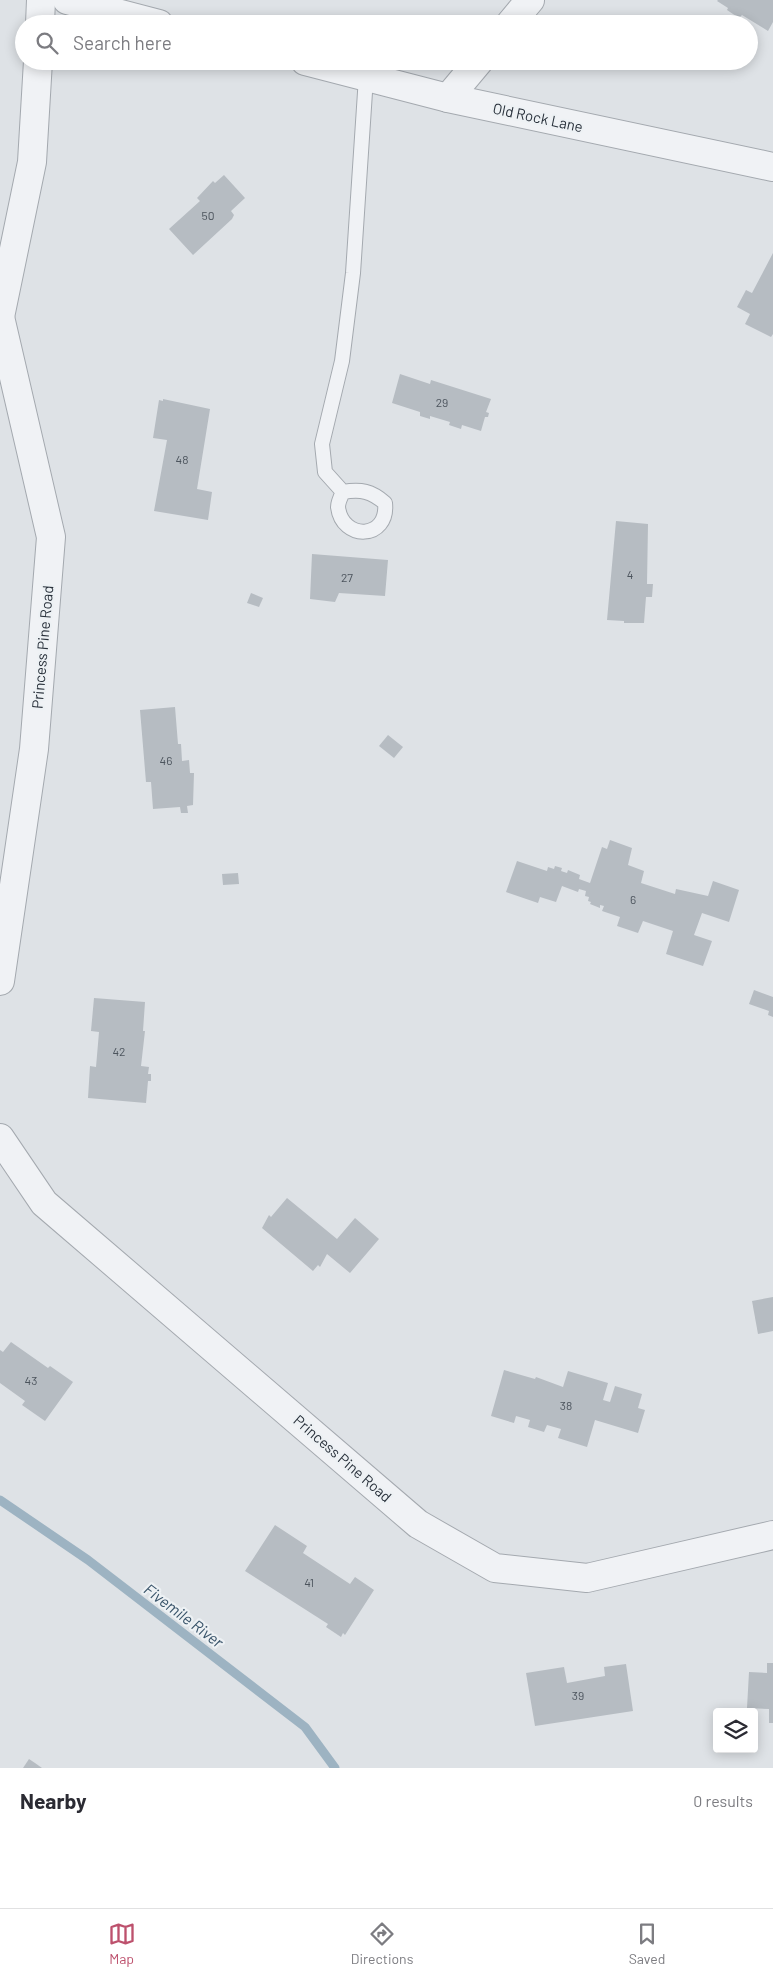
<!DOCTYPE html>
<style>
:root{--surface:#fff;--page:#f2f2f3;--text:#2b2b33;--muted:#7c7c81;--line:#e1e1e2;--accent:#bd516d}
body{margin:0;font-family:Barlow,sans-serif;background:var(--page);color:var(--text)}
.controls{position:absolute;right:15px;bottom:15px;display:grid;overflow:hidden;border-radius:5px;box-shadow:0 2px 12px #0003}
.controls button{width:45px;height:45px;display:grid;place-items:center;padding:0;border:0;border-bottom:1px solid var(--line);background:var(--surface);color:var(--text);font:25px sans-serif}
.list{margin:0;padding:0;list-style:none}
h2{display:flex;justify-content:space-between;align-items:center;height:65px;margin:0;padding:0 20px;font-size:21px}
h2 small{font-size:16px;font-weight:400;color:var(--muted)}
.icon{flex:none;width:28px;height:28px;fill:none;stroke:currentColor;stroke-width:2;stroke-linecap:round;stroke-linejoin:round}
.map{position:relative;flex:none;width:773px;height:1768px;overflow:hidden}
.search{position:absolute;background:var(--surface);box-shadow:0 2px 12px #0003;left:15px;right:15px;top:15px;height:55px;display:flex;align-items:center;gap:12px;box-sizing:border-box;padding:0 18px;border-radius:28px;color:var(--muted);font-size:19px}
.sheet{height:140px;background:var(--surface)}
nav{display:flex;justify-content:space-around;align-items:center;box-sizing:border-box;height:70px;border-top:1px solid var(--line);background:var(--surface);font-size:14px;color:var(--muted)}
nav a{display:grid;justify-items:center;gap:2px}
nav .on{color:var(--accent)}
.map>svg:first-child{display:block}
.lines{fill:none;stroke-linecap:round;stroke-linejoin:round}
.stream{stroke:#9db3c2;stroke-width:9}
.building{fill:#b6bcc2}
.lane-casing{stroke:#a4a9af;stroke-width:16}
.street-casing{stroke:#a4a9af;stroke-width:30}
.lane{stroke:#f0f2f5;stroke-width:14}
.street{stroke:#f0f2f5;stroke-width:28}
.labels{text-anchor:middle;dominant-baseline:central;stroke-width:4.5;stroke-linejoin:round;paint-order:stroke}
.number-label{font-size:12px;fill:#4c545d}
.street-label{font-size:15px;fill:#29313b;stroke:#edf1f4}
.water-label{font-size:16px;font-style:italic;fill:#385369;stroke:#edf1f4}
</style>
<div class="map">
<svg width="773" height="1768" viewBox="0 0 773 1768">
<rect width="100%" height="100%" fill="#dee2e6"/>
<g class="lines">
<path class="stream" d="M0,1500L88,1560L305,1727L335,1768"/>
</g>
<g class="building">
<path d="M718,0H773V22L768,31L742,15L739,18L727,10L728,8L717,1Z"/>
<path d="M224,175L245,198L231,211L234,215L232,219L193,255L169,229L200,201L197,198L213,181L215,183Z"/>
<path d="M773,253V334L771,337L745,324L750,314L737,307L746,290L752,293Z"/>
<path d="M400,374L430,384L431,380L491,399L486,412L489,413L488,417H485L481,431L462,425L461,429L449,425L450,422L430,416V419L420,416V412L392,403Z"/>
<path d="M163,399L210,409L197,489L212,492L208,520L154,511L167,440L153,438L159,400L163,401Z"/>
<path d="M616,521L648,524L647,584H653L652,597H646L644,623H624V621L607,620Z"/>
<path d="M312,554L388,560L385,596L339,593L335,602L310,599Z"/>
<path d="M251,593L263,598L259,607L247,603Z"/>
<path d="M175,707L178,744H181L182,761L189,760L190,773H194L193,805L187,806L188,813H181L180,807L153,809L151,782H146L140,710Z"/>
<path d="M388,735L403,747L394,758L379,746Z"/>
<path d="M610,840L632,848L628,865L644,871L641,883L675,894L676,889L708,896L713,881L739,890L729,922L702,913L694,935L712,941L703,966L666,954L673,931L643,921L638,933L617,926L620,917L602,911L604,906L600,905V908L590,904L591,902L588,901L589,897L585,896L586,891L579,889L578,892L562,886L556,902L540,897L538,903L506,892L517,861L547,871L548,867L554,869L555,866L562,868L561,871L567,873L568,870L580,875L579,879L590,883L602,847L607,849Z"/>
<path d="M238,873L239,884L223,885L222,874Z"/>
<path d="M754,990L773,997V1017L768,1015L769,1011L749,1004Z"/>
<path d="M94,998L145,1002L143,1031H145L141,1066L149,1067L148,1074H151V1081H148L146,1103L88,1098L90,1066L96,1067L99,1032L91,1031Z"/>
<path d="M287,1198L337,1239L355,1218L379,1239L350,1273L327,1254L320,1267L318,1265L313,1271L262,1228L269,1215L271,1217Z"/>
<path d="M773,1297V1331L758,1334L752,1301Z"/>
<path d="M11,1342L48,1368L50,1366L73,1382L45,1421L22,1405L25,1401L0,1383V1350L3,1352Z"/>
<path d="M504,1370L535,1379L536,1377L563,1387L568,1371L608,1383L603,1400L610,1402L615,1386L642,1394L638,1408L645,1410L638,1433L595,1420L587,1447L558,1438L561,1429L547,1425L544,1432L528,1427L530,1420L516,1416L514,1423L491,1416Z"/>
<path d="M275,1525L307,1546L303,1553L350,1584L355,1577L374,1590L345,1635L343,1633L341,1637L326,1627L328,1624L245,1571Z"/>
<path d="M767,1663H773V1723H769V1709L747,1708L749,1672L767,1673Z"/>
<path d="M626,1664L633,1711L535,1726L526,1673L564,1667L567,1683L605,1676L604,1667Z"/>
<path d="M29,1759L35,1763L42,1768H23Z"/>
</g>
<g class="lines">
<g class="lane-casing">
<path id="lane" d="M343,492C361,489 371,491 385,503C389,540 342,541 338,507C338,503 341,496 343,492L325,472L322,444L342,361L353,273L366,77"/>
</g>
<g class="street-casing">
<g id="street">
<path d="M67,0L159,24"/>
<path d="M40,24L41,0"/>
<path d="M510,24L530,0"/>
<path d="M305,61L448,98L773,167"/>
<path d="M448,98L479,61"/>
<path d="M0,317L51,537L34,749L0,981"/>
<path d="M0,317L32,162L38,61"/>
<path d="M0,1138L44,1203L418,1524L495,1568L587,1578L773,1535"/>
</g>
</g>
<use href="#lane" class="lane"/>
<use href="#street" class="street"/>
</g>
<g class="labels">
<g class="number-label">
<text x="208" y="215">50</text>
<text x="442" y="402">29</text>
<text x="182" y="459">48</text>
<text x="630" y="574">4</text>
<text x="347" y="577">27</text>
<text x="166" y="760">46</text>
<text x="633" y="899">6</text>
<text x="119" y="1051">42</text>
<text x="31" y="1380">43</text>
<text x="566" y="1405">38</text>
<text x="309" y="1582">41</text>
<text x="578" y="1695">39</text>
</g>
<g class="street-label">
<text transform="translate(538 117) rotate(12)">Old Rock Lane</text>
<text transform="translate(42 647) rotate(-85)">Princess Pine Road</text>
<text transform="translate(343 1458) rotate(41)">Princess Pine Road</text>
</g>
<g class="water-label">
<text transform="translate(184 1615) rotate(37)">Fivemile River</text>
</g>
</g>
</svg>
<div class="controls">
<button><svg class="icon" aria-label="layers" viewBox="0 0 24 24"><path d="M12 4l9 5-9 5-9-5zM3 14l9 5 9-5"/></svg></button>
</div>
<div class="search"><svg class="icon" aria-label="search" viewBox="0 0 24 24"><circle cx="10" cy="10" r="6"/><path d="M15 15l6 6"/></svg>Search here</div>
</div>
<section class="sheet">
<h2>Nearby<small>0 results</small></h2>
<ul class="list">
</ul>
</section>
<nav>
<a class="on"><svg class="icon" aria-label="map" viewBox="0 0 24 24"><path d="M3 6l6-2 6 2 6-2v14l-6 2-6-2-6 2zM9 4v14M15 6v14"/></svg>Map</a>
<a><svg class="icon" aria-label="directions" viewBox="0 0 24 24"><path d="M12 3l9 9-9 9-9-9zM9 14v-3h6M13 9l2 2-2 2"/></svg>Directions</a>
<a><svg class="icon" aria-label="saved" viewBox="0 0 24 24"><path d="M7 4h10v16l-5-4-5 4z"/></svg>Saved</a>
</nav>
